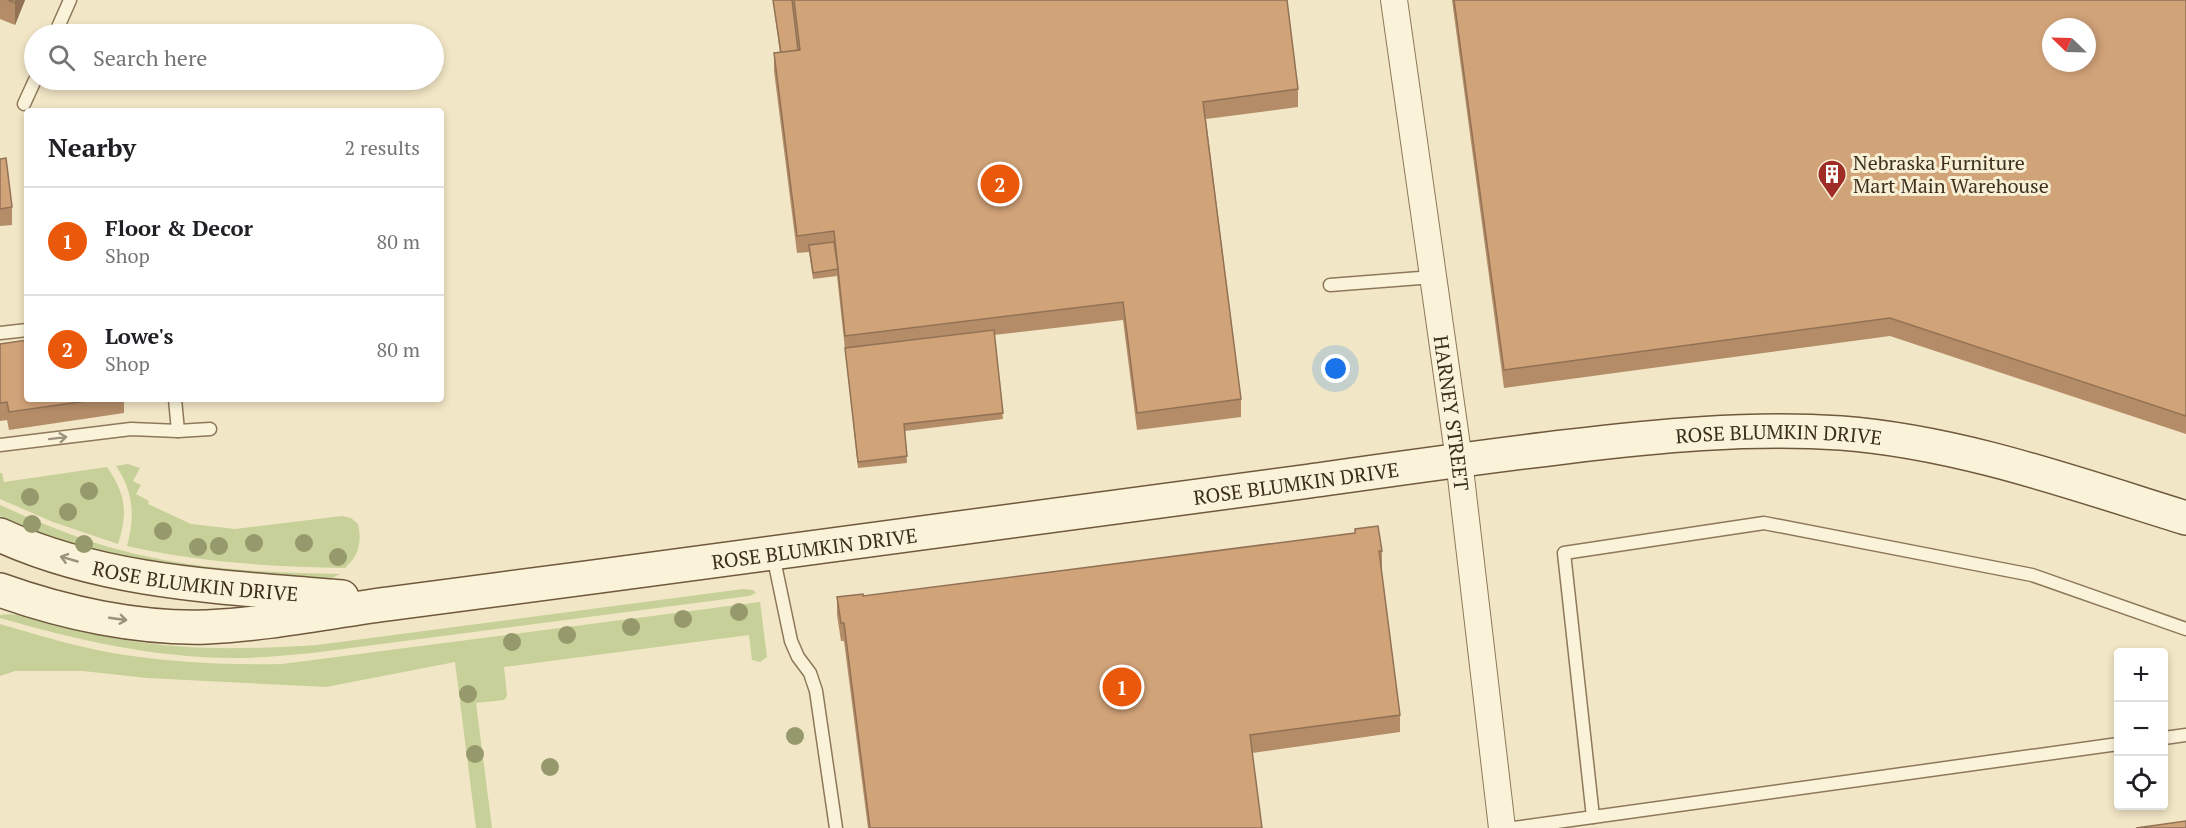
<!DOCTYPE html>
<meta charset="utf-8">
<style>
:root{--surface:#fff;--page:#f2f2f2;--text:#202124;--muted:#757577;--line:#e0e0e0;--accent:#ea580c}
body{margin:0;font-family:"PT Serif",serif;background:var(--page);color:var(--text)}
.controls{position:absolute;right:18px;bottom:18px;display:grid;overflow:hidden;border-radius:6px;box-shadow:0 3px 9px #0003}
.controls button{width:54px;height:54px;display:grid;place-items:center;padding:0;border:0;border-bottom:2px solid var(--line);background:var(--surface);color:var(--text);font:30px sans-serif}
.compass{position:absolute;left:2042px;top:18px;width:54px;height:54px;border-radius:50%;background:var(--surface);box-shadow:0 3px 9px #0003;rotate:293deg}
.you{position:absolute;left:1336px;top:369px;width:21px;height:21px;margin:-15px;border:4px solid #fff;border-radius:50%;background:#1a73e8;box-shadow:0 0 0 9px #1a73e833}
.badge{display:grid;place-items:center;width:39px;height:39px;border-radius:50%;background:var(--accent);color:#fff;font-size:20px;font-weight:700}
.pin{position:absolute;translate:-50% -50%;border:3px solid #fff;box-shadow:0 2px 6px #0006}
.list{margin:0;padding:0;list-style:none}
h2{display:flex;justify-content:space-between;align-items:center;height:78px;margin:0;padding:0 24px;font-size:26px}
h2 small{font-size:20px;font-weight:400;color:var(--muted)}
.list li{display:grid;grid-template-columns:39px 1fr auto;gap:18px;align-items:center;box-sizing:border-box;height:108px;padding:0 24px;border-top:2px solid var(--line)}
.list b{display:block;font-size:22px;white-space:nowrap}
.list p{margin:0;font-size:20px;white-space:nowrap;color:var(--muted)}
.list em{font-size:20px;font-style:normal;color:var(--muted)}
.icon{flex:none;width:33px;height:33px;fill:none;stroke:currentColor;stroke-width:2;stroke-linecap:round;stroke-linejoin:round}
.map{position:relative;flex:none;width:2186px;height:828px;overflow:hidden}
.search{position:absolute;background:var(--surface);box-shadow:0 3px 9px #0003;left:24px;top:24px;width:420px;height:66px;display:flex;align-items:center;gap:15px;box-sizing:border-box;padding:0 21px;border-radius:33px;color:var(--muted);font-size:22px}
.panel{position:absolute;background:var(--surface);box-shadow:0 3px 9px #0003;left:24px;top:108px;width:420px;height:294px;border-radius:6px}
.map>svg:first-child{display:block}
.green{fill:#c6d098}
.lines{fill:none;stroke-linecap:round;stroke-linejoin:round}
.service-casing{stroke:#8d785a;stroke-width:15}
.minor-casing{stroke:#8d785a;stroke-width:28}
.secondary-casing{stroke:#6f593d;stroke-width:36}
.service{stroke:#fbf3d9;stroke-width:12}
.minor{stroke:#fbf3d9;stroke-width:26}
.secondary{stroke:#fbf3d9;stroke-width:33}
.tree{fill:#95996c}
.wall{fill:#b48c68}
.shaded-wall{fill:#927255}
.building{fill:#d1a379;stroke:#927255;stroke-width:1.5;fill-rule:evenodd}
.oneway{stroke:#9c917c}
.labels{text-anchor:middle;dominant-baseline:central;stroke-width:6;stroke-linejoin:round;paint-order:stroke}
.poi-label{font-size:20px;fill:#3c2f1e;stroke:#f8f0d5;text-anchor:start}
.street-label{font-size:20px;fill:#3c2f1e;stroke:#f8f0d5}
</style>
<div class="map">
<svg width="2186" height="828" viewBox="0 0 2186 828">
<rect width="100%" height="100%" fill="#f1e6c5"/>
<g class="green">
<path d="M128,464L140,468L133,481L141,485L136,494L149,501L148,504L191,524L235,529L342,516L351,518L358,524C362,542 359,555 345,568C271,567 199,562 127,546C135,517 134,492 116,466Z"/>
<path d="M107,467C126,495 128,512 118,544L53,522L0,499V473H2L4,482Z"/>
<path d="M0,505C38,522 76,538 116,549C189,569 265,573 340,574L328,580L209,576L68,544L0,516Z"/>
<path d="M743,589L753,590L756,593L749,596L312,653C287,655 261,658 235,658C155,658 76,640 0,618V615C19,612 35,620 53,625C77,631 101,636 125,640C189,651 253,649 317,645Z"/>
<path d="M760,602L767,657L760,662L752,660L749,635L504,667L507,696L504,700L476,703L492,828H476L455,662L326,687L147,678L83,671H15L0,676V624C41,636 83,649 125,655C177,663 229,665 282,664Z"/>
</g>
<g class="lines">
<g class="service-casing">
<g id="service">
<path d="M55,34L70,0"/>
<path d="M24,104L35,80"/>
<path d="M1330,285L1433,277"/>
<path d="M0,333L27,330"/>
<path d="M175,399L178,431"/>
<path d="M0,445L131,429L178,431L210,429"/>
<path d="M773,555L791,641L798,657L810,673L816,691L836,828"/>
<path d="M2164,738L2186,735"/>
<path d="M1593,817L1564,553L1764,523L2032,575L2186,629"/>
<path d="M1514,828L2118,744"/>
</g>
</g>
<g class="minor-casing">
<g id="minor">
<path id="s1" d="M1394,0L1459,460L1502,828"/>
</g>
</g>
<g class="secondary-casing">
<g id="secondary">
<path id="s2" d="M0,535C107,584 227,587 342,597"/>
<path id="s3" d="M0,590C64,613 138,629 207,627C270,624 332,611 395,603C461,594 527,586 593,577C832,546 1071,514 1310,481C1395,469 1479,457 1564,447C1656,436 1747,427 1841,433C1959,442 2073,483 2186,518"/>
</g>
</g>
<use href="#service" class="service"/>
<use href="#minor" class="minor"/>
<use href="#secondary" class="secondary"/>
</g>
<g class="tree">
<circle cx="89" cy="491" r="9"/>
<circle cx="30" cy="497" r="9"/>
<circle cx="68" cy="512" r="9"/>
<circle cx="32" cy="524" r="9"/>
<circle cx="163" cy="531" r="9"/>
<circle cx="254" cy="543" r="9"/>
<circle cx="304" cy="543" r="9"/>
<circle cx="84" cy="544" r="9"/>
<circle cx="219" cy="546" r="9"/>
<circle cx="198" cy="547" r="9"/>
<circle cx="338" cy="557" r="9"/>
<circle cx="739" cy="612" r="9"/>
<circle cx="683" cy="619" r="9"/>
<circle cx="631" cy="627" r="9"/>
<circle cx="567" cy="635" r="9"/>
<circle cx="512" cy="642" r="9"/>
<circle cx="468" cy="694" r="9"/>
<circle cx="795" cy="736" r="9"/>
<circle cx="475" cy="754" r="9"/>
<circle cx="550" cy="767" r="9"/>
</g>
<g class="wall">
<path d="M0,0H25L15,25L0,19Z"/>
<path d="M773,0H1287L1298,89V107L1206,119L1241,399V417L1137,430L1123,320L994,335L1003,419L905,431L907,463L858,468L837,276L813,279L809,252L797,253L774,71V53H780Z"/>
<path d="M1452,0H2186V434L1890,336L1504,388Z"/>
<path d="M0,159L12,207V225L0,226Z"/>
<path d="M0,344L27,399H124V413L9,430L7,420L0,421Z"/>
<path d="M1382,551V568H1381L1400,715V732L1252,753L1262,828H868L844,641H841L837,615V597L863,596Z"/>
</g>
<path class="shaded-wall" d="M16,0H25L15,25V3Z"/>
<g class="building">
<path d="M8,0H16L15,3Z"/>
<path d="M773,0H792L798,50L781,53Z"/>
<path d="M794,0H1287L1298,89L1203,102L1241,399L1137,413L1123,302L845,336L834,231L797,236L774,53L800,50Z"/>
<path d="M1454,0H2186V416L1890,318L1504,370ZM2051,27H2087V63H2051Z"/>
<path d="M6,158L12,207L0,209V159Z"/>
<path d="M834,242L838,269L813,273L809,245Z"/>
<path d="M994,330L1003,413L904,424L907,456L858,462L845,348Z"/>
<path d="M27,340V399H101L9,412L7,402L0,403V344Z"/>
<path d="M1378,526L1382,551H1379L1400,715L1250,735L1262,828H870L844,623H841L837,597L863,594V596L1355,533V529Z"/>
<path d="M2186,821V828H2136Z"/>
</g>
<defs><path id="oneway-shaft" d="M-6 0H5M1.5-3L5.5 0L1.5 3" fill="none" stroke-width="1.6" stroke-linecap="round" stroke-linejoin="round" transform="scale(1.5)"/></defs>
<g class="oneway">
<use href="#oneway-shaft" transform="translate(58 438) rotate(-7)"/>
<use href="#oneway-shaft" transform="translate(69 559) rotate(-164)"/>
<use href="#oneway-shaft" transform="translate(118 619) rotate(8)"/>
</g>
<defs>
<g id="building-pin" transform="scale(1.5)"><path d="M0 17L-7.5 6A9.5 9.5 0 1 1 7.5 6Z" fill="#a02c26" stroke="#f8f0d5"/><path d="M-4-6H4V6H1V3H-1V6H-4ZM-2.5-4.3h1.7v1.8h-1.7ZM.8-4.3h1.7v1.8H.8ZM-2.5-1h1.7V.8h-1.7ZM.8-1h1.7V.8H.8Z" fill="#fff"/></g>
</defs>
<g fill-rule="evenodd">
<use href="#building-pin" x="1832" y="174"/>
</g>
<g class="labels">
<g class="poi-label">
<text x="1853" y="162">Nebraska Furniture<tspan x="1853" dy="23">Mart Main Warehouse</tspan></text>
</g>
<g class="street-label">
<text stroke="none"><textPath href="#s1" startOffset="417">HARNEY STREET</textPath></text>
<text stroke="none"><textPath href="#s3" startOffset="1796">ROSE BLUMKIN DRIVE</textPath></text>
<text stroke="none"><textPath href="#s3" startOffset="1310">ROSE BLUMKIN DRIVE</textPath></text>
<text stroke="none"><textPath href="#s3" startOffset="824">ROSE BLUMKIN DRIVE</textPath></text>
<text stroke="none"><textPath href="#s2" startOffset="202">ROSE BLUMKIN DRIVE</textPath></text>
</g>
</g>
</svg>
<div class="controls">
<button>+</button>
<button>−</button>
<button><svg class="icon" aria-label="locate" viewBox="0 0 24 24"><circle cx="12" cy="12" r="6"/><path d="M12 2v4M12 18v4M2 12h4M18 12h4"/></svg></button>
</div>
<svg class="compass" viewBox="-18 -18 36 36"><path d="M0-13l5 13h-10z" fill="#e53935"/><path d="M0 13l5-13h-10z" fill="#757577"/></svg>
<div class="you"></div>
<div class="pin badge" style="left:1122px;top:687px">1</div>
<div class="pin badge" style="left:1000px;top:184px">2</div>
<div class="search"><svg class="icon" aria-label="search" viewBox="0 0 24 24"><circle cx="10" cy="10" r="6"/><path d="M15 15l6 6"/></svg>Search here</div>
<section class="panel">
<h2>Nearby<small>2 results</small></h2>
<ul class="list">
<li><span class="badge">1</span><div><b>Floor &amp; Decor</b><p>Shop</p></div><em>80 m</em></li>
<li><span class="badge">2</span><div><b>Lowe's</b><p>Shop</p></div><em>80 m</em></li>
</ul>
</section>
</div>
